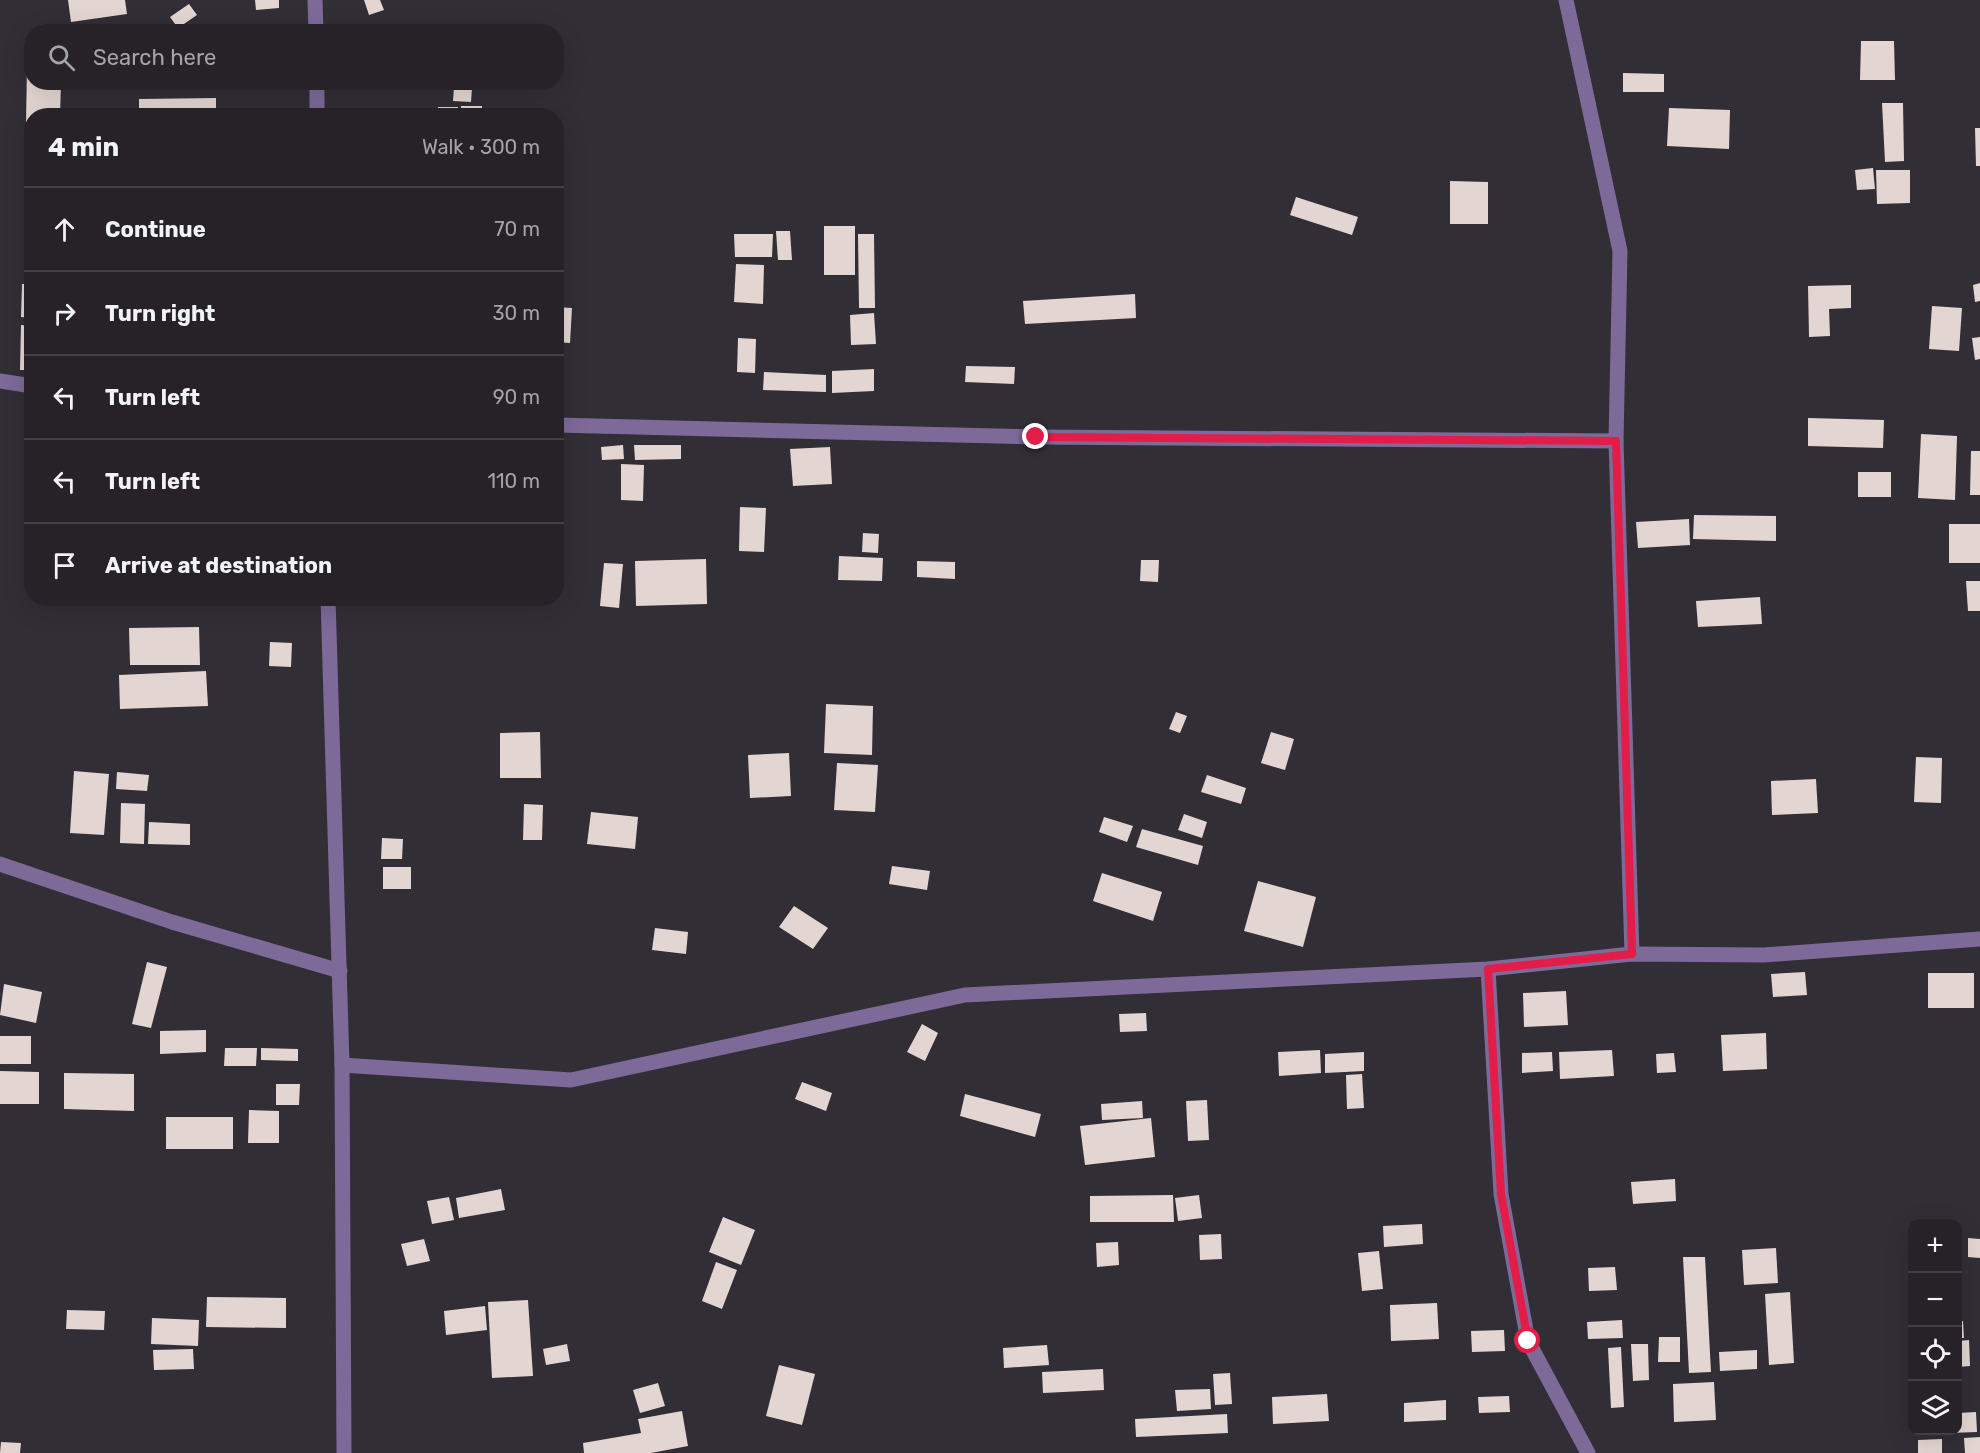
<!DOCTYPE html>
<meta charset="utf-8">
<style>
:root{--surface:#262228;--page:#322f34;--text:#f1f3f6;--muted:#a4a4a8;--line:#423f45}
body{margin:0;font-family:Rubik,sans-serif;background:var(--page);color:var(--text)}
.controls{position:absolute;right:18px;bottom:18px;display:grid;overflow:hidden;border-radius:12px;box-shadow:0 6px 24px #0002}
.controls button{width:54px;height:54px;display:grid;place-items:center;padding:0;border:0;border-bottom:2px solid var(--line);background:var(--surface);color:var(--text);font:30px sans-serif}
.stop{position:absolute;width:18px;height:18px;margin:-14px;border:4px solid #e11d48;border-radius:50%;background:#fff}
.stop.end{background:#e11d48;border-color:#fff;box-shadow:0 2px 6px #0008}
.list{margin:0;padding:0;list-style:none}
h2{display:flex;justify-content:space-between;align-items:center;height:78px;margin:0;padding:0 24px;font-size:26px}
h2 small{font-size:20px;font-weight:400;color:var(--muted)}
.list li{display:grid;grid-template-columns:39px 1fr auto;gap:18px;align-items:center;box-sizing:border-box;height:84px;padding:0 24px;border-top:2px solid var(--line)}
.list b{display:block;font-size:22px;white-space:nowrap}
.list em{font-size:20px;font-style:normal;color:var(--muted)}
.icon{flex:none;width:33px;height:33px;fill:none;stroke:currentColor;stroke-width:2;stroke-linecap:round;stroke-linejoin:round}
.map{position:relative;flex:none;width:1980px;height:1453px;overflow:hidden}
.search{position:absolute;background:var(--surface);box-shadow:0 6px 24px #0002;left:24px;top:24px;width:540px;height:66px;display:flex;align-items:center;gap:15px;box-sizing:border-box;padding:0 21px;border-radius:24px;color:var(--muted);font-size:22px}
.panel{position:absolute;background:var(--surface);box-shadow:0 6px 24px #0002;left:24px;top:108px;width:540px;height:498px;border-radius:24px}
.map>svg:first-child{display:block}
.building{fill:#e3d6d2}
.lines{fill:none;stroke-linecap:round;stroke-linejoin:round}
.minor{stroke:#7d6a99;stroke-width:15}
.route{stroke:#e11d48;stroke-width:8}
</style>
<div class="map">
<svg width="1980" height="1453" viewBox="0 0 1980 1453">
<rect width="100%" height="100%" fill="#322e36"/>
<g class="building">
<path d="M68,0H125L127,14L71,22Z"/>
<path d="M255,0H279V8L256,10Z"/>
<path d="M364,0H380L384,10L369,15Z"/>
<path d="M189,4L197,15L178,28L170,17Z"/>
<path d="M1861,41H1894L1895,80H1860Z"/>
<path d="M27,66H32V82H61L60,116H32V124H26Z"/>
<path d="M1623,73L1664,74V92H1623Z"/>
<path d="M454,87L472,88L471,102L453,101Z"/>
<path d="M216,98V116H139V99Z"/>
<path d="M1882,103H1903L1904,161L1885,162Z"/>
<rect x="461" y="106" width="21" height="10"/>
<rect x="438" y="107" width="20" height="9"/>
<path d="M1669,108L1730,110L1729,149L1667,146Z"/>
<path d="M1975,128H1980V166H1976Z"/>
<path d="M1873,168L1875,189L1857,190L1855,170Z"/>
<path d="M1876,170H1910V203L1877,204Z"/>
<path d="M1450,181L1488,182V224H1450Z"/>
<path d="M1296,197L1358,217L1352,235L1290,215Z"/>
<rect x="824" y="226" width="31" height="49"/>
<path d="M776,231H790L792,260H778Z"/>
<path d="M734,234H773L772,257H735Z"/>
<path d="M858,234H874L875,308H859Z"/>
<path d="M736,264L764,265L763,304L734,302Z"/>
<path d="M1980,283V301L1975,302L1973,285Z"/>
<path d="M22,284H32V318L21,317Z"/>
<path d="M1851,285V308L1829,309L1830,336L1809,337L1808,286Z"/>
<path d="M1135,294L1136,318L1025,324L1023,301Z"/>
<path d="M1932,306L1962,308L1959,351L1929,349Z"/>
<path d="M556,307L572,308L570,343L556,342Z"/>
<path d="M874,313L876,344L851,345L850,315Z"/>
<path d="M21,325L32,326V370H20Z"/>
<path d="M1980,337V359L1975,360L1972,338Z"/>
<path d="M738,338L756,339L755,373L737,372Z"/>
<path d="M966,366L1015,367L1014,384L965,382Z"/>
<path d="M874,369V391L832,393V371Z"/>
<path d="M764,372L826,375V392L763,390Z"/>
<path d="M1808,418L1884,420L1883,448L1808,446Z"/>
<path d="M1921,434L1957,436L1955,500L1918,498Z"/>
<path d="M623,445L624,459L602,460L601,447Z"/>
<path d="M634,445H681V459L635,460Z"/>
<path d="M830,447L832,484L793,486L790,449Z"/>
<path d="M1971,451H1980V495H1970Z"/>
<path d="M621,464L644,465L643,501L621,500Z"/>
<rect x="1858" y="472" width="33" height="25"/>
<path d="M740,507L766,508L764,552L739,551Z"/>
<path d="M1694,515L1776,516V541L1693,539Z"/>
<path d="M1689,519L1690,545L1638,548L1636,522Z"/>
<rect x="1949" y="524" width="31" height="39"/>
<path d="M863,533L879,534L878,553L862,552Z"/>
<path d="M839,556L883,558L882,581L838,580Z"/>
<path d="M706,559L707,604L636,606L635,561Z"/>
<path d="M1141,560H1159L1158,582L1140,581Z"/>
<path d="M917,561L955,562V579L917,577Z"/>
<path d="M604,563L623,564L619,608L600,606Z"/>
<path d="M1966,581H1980V611H1968Z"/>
<path d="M1760,597L1762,624L1698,627L1696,601Z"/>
<path d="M199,627L200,665H130L129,628Z"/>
<path d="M270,642L292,643L291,667L269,666Z"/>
<path d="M206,671L208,706L120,709L119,675Z"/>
<path d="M826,704L873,706L872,755L824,753Z"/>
<path d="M1176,712L1187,716L1180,733L1169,729Z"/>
<path d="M540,732L541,778H500V733Z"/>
<path d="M1271,732L1294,739L1285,770L1261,763Z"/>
<path d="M789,753L791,796L750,798L748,755Z"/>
<path d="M1916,757L1942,758L1941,803L1914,802Z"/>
<path d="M837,763L878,765L875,812L834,810Z"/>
<path d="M74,771L109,774L104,835L70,833Z"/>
<path d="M117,772L149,775L147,791L116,789Z"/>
<path d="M1207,775L1246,788L1241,804L1201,792Z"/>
<path d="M1816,779L1818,813L1772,815L1771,781Z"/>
<path d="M121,803L145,804L144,844L120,843Z"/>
<path d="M524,804L543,805L542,840H523Z"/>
<path d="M591,812L638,817L635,849L587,844Z"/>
<path d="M1184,814L1207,822L1202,838L1178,830Z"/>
<path d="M1104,817L1133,826L1127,842L1099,832Z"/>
<path d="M149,822L190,824V845L148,844Z"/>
<path d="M1142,829L1203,846L1198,865L1136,847Z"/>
<path d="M382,838L403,839L402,859H381Z"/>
<path d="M892,866L930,871L927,890L889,884Z"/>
<rect x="383" y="867" width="28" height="22"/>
<path d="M1102,873L1162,892L1153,921L1093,901Z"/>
<path d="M1258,881L1316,897L1303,947L1244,931Z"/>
<path d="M794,906L828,928L813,949L779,927Z"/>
<path d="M655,928L688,932L686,954L652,950Z"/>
<path d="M147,962L167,967L151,1028L132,1024Z"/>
<path d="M1805,972L1807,995L1773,997L1771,974Z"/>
<rect x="1928" y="973" width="46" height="35"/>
<path d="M4,984L42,992L36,1023L0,1015Z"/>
<path d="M1566,991L1568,1025L1524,1027L1523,993Z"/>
<path d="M1146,1013L1147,1031L1120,1032L1119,1014Z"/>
<path d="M922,1024L938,1033L925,1061L907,1052Z"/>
<path d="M206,1030V1052L160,1054V1031Z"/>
<path d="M1766,1033L1767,1069L1723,1071L1721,1035Z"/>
<rect x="0" y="1036" width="31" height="28"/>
<path d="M225,1048H257L256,1066H224Z"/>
<path d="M261,1048L298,1049V1061L261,1060Z"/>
<path d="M1320,1050L1321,1073L1279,1076L1278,1052Z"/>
<path d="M1612,1050L1614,1076L1560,1079L1559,1052Z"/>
<path d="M1364,1052V1071L1325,1073V1054Z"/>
<path d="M1552,1052L1553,1071L1522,1073V1053Z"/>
<path d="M1674,1053L1676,1072L1657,1073L1656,1054Z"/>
<path d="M0,1071L39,1072V1104H0Z"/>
<path d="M64,1073L134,1074V1111L64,1109Z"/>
<path d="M1362,1074L1364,1108L1347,1109L1346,1075Z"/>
<path d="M802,1082L832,1093L826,1111L795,1099Z"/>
<path d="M276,1084H300L299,1105H276Z"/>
<path d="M965,1094L1041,1114L1035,1137L960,1116Z"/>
<path d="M1207,1100L1209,1140L1188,1141L1186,1101Z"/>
<path d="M1142,1101L1143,1118L1102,1120L1101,1104Z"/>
<path d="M249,1110L279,1111V1143H248Z"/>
<rect x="166" y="1117" width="67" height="32"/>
<path d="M1151,1118L1155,1157L1085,1165L1080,1126Z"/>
<path d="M1675,1179L1676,1201L1633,1204L1631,1182Z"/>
<path d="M501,1189L505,1210L459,1218L456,1198Z"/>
<path d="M1173,1195L1174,1222H1090V1196Z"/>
<path d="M1199,1195L1202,1218L1178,1221L1175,1198Z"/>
<path d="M449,1197L454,1220L432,1224L427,1201Z"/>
<path d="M723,1217L755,1230L741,1265L709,1252Z"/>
<path d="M1422,1224L1423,1244L1384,1247L1383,1226Z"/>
<path d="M1221,1234L1222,1259L1200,1260L1199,1235Z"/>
<path d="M1968,1238L1980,1239V1258L1968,1257Z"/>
<path d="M424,1239L430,1261L407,1266L401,1244Z"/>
<path d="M1118,1242L1119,1265L1097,1267L1096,1243Z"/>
<path d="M1776,1248L1778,1283L1744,1285L1742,1250Z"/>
<path d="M1379,1251L1383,1289L1362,1291L1358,1253Z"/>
<path d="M1683,1257H1705L1711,1372L1689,1373Z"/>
<path d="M716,1262L737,1270L722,1309L702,1301Z"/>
<path d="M1615,1267L1617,1290L1589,1291L1588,1268Z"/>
<path d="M1790,1292L1794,1363L1769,1365L1765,1294Z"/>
<path d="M207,1297L286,1298V1328L206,1327Z"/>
<path d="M528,1300L533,1376L492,1378L488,1302Z"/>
<path d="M1437,1303L1439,1339L1391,1341L1390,1305Z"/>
<path d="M485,1306L487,1330L446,1335L444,1311Z"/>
<path d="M67,1310L105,1311L104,1330L66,1329Z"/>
<path d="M152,1318L199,1320L198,1346L151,1344Z"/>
<path d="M1622,1320L1623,1338L1588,1339L1587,1322Z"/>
<path d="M1963,1321L1964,1338H1958V1322Z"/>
<path d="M1504,1330L1505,1351L1472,1352L1471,1331Z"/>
<path d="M1659,1337H1680V1362H1658Z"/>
<path d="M1969,1340L1970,1366L1958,1367V1341Z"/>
<path d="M567,1344L570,1361L546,1365L543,1349Z"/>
<path d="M1631,1344H1648L1649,1380L1633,1381Z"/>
<path d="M1047,1345L1049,1365L1004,1368L1003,1348Z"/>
<path d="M1621,1347L1624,1407L1611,1408L1608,1348Z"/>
<path d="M193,1349L194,1369L154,1370L153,1350Z"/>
<path d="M1757,1350V1369L1720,1371L1719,1352Z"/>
<path d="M779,1365L815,1374L802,1425L766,1416Z"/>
<path d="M1103,1369L1104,1390L1043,1393L1042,1372Z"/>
<path d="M1230,1373L1232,1404L1215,1405L1213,1374Z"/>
<path d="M1714,1382L1716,1420L1674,1422L1673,1384Z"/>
<path d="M658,1383L665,1406L640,1413L633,1390Z"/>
<path d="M1210,1389L1211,1409L1177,1411L1175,1390Z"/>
<path d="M1327,1394L1329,1421L1273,1424L1272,1397Z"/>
<path d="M1509,1396L1510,1412L1479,1413L1478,1397Z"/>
<path d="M1446,1400V1420L1404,1422V1403Z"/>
<path d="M682,1411L688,1446L651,1453H584L583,1443L641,1433L638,1419Z"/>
<path d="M1976,1412L1977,1432L1922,1434V1430H1958V1413Z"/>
<path d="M1227,1414L1228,1433L1136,1437L1135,1419Z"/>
<path d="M1980,1437V1453H1965L1964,1438Z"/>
<path d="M1942,1439V1453H1918V1440Z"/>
<path d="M1,1442L21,1443L20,1453H0Z"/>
</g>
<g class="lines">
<g class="minor">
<path d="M315,0L316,32"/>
<path d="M1566,0L1620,251L1616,441"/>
<path d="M317,82V116"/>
<path d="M0,381L32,386"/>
<path d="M556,425L1036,437L1616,441L1632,954"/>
<path d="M328,598L342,1065L344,1453"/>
<path d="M0,864L172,922L340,971"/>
<path d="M1488,969L1501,1194L1528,1341L1588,1453"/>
<path d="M342,1065L571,1080L965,995L1488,969L1632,954L1764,955L1980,939"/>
</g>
</g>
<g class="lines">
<path class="route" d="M1036,437L1616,441L1632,954L1488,969L1501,1194L1528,1341"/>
</g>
</svg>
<div class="controls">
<button>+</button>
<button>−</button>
<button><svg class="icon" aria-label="locate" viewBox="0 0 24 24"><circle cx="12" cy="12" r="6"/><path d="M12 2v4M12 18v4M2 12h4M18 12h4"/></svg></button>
<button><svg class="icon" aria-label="layers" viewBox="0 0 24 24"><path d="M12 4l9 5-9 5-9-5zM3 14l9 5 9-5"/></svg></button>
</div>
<div class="stop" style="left:1528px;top:1341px"></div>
<div class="stop end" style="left:1036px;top:437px"></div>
<div class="search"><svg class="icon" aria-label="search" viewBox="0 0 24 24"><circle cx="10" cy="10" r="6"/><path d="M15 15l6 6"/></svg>Search here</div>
<section class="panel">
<h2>4 min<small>Walk · 300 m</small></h2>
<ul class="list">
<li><svg class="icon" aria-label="ahead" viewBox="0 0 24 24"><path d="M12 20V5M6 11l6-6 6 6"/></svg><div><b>Continue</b></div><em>70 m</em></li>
<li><svg class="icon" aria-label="right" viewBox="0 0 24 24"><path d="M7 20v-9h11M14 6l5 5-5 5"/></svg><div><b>Turn right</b></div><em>30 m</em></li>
<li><svg class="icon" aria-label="left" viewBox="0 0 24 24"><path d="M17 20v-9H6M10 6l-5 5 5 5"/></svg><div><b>Turn left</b></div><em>90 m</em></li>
<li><svg class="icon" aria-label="left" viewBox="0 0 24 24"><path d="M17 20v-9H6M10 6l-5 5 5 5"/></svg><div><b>Turn left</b></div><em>110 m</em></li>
<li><svg class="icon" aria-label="arrive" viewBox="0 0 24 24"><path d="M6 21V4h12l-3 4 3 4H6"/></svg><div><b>Arrive at destination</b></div></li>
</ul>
</section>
</div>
